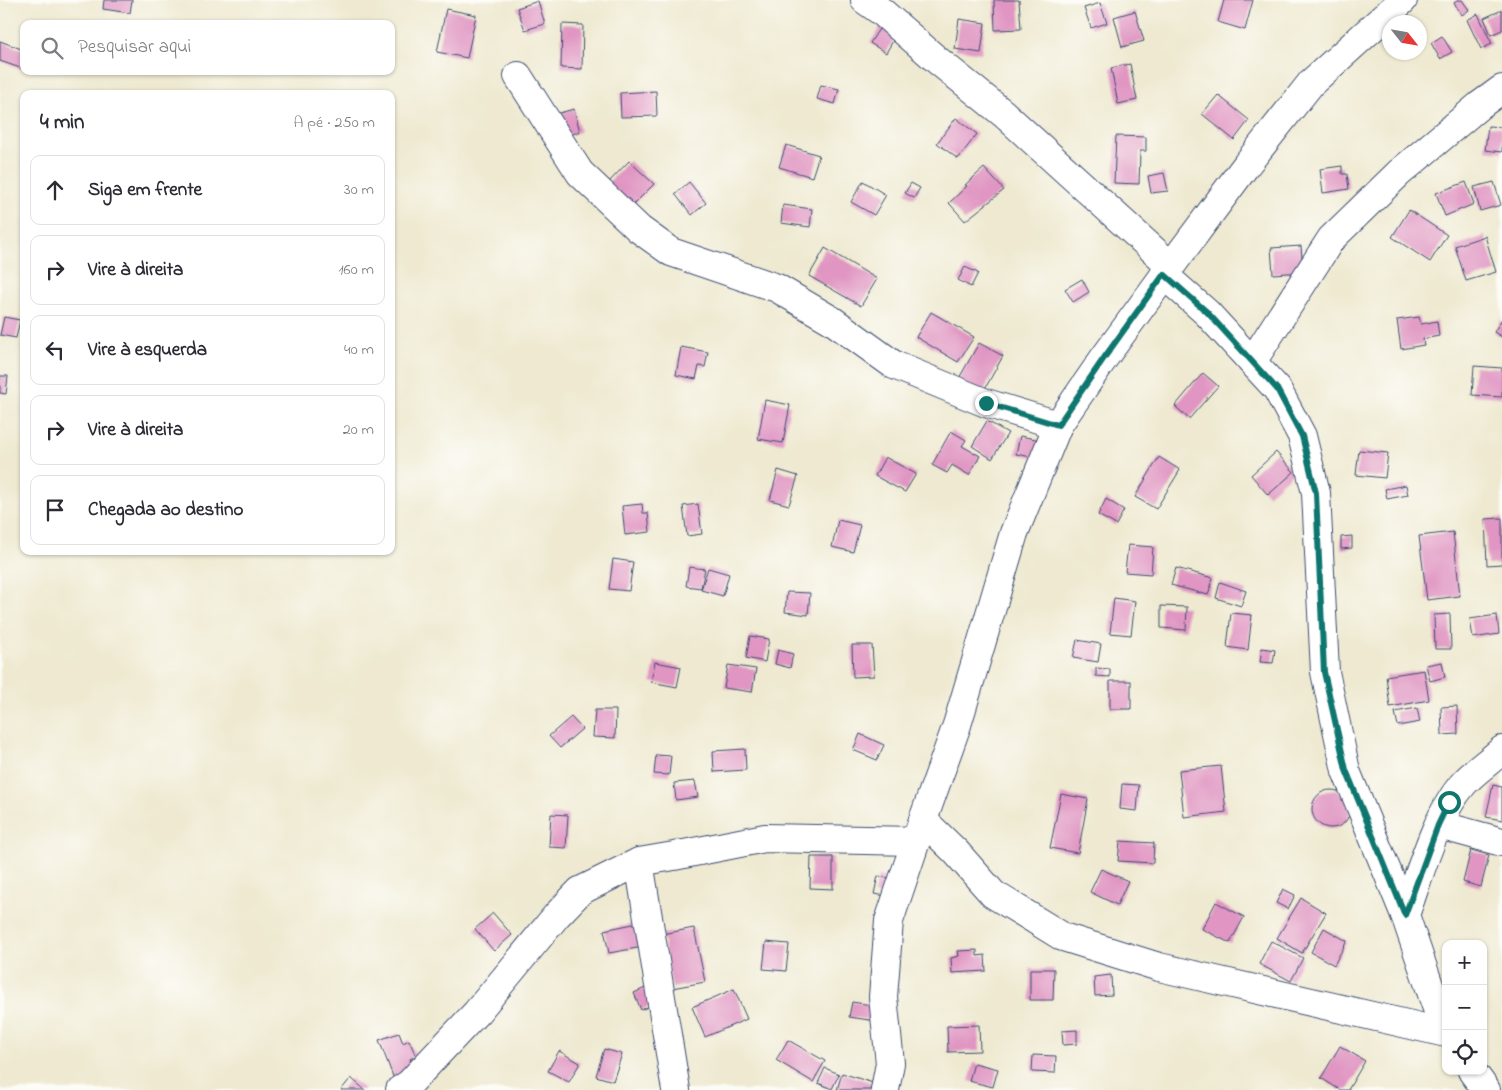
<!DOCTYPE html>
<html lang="pt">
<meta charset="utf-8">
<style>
:root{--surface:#fff;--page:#f2f2f3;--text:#2b2b33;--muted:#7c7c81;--line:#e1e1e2}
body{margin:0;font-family:"Indie Flower",sans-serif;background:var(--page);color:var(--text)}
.controls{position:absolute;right:15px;bottom:15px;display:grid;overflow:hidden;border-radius:10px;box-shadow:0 1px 4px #0004}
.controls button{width:45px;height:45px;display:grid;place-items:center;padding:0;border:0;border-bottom:1px solid var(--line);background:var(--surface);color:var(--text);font:25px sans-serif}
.compass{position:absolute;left:1382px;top:15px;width:45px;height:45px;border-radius:50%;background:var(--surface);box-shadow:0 1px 4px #0004;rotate:121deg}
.stop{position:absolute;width:15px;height:15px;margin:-11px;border:4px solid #0f766e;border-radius:50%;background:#fff}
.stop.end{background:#0f766e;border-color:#fff;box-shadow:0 1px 5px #0008}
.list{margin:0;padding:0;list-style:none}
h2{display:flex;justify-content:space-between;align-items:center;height:65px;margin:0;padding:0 20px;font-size:21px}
h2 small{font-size:16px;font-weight:400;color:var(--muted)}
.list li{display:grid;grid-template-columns:32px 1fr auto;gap:15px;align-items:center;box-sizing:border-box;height:70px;margin:0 10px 10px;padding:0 10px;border:1px solid var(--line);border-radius:10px}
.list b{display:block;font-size:19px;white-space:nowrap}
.list em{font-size:16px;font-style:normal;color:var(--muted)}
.icon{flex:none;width:28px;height:28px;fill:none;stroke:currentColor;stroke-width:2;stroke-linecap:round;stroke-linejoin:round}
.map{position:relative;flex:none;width:1502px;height:1090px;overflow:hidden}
.search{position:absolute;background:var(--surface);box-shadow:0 1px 4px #0004;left:20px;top:20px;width:375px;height:55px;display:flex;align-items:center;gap:12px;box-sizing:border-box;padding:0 18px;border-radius:10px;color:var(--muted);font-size:19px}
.panel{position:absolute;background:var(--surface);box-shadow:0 1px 4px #0004;left:20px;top:90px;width:375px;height:465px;border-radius:10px}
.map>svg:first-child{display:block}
.building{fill:#e095c2}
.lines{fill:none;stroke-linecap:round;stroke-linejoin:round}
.minor-casing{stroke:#3b4b6f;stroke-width:30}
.minor{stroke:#fff;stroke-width:28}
.route{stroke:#0f766e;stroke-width:6}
</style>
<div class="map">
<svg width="1502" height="1090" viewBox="0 0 1502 1090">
<rect width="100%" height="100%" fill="#fdfcf7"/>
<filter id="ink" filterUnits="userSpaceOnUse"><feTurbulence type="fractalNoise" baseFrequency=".02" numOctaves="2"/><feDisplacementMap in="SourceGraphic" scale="10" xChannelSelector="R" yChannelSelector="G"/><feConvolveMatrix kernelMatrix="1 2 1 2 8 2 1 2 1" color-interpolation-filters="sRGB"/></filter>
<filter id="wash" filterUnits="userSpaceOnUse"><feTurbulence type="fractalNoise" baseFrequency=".0096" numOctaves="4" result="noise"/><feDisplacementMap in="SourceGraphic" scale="20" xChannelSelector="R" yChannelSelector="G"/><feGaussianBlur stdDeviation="1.12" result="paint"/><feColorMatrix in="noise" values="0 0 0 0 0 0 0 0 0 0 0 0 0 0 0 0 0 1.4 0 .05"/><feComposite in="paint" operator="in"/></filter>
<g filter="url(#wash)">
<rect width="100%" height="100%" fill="#eee9d0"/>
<g id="blocks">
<g class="building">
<path d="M104,0H132L130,13L103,9Z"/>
<path d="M994,0H1019L1021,29L995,30Z"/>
<path d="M1224,0H1253L1245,30L1218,22Z"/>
<path d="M1458,0H1462L1469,10L1462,15L1454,3Z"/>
<path d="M538,1L545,24L525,30L517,8Z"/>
<path d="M1100,3L1107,23L1091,28L1084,8Z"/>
<path d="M446,9L476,15L467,58L437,52Z"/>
<path d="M1502,10V30L1491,35L1484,18Z"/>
<path d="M1135,11L1144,41L1122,47L1114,17Z"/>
<path d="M1478,14L1492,44L1481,49L1467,20Z"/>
<path d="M959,19L985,23L981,53L955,49Z"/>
<path d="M884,21L899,30L886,53L870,43Z"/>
<path d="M562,24L583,25L582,69L561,68Z"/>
<path d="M1442,36L1452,52L1440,59L1431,43Z"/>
<path d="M0,41L24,50L23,69L0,61Z"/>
<path d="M1130,64L1137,100L1118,104L1111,68Z"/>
<path d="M821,85L839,89L835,104L817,99Z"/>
<path d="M656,91L657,116L621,117L620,93Z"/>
<path d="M1218,95L1249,120L1234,140L1202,114Z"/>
<path d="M574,109L580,132L558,137L552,115Z"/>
<path d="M956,118L977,134L958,159L937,143Z"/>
<path d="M1488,126L1502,127V152L1485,150Z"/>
<path d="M1116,136L1146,137V151H1140L1139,184L1114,183Z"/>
<path d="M786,145L819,155L812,177L779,167Z"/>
<path d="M629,161L654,184L632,206L608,183Z"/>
<path d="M1342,166V174H1347L1349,189L1323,193L1320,169Z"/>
<path d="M984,168L1004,190L965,221L949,203L967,186L965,185Z"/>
<path d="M1164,173L1168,191L1151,193L1148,176Z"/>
<path d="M863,181L886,195L874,215L851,202Z"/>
<path d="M689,182L706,203L692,215L675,194Z"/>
<path d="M1466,182L1474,204L1445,216L1436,193Z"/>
<path d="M1494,182L1501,205L1480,211L1474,187Z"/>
<path d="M911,183L920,188L914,198L905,193Z"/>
<path d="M783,205L812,209L810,227L781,223Z"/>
<path d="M1409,210L1447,235L1430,262L1392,237Z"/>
<path d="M1485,236L1496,272L1466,281L1455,246Z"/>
<path d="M1301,246L1303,272L1273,274L1271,248Z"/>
<path d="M825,248L877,279L861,306L809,276Z"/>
<path d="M965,267L978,273L971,287L958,280Z"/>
<path d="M1082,279L1089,292L1073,302L1065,289Z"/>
<path d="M931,312L974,337L958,362L916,337Z"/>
<path d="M4,317L20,320L16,338L0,335Z"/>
<path d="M1419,317L1421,324L1437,321L1439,336L1423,339L1424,345L1401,349L1397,320Z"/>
<path d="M1502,319V337L1494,332Z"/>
<path d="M979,343L1003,356L982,394L958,380Z"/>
<path d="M681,347L708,352L705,367L699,366L696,379L676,375Z"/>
<path d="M1474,366L1502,368V397L1472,395Z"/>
<path d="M1203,373L1218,386L1189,419L1175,406Z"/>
<path d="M0,376H8L6,394L0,393Z"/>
<path d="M765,400L790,405L783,443L758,439Z"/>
<path d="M987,421L1008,433L992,459L972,446Z"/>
<path d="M951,431L966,440L962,446L980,456L969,475L952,465L947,473L932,465Z"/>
<path d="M1020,436L1045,441L1042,459L1016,454Z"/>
<path d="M1359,450L1388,453L1385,478L1356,475Z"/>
<path d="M1276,452L1294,472L1268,495L1251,475Z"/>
<path d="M885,457L916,474L905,492L875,476Z"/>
<path d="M1159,457L1180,470L1156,509L1135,497Z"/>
<path d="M778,470L798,476L789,505L770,500Z"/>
<path d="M1406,485L1408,495L1387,499L1385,489Z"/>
<path d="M1106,499L1124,510L1116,525L1098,515Z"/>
<path d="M642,504L643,513H648L650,532L625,535L622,506Z"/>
<path d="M698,504L702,534L687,536L683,506Z"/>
<path d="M1502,518V564L1487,565L1485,519Z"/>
<path d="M838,520L860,525L853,552L832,547Z"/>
<path d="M1453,532L1460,596L1427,600L1419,536Z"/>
<path d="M1352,536V548L1341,549V537Z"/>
<path d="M1128,545L1153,547L1151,574L1125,572Z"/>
<path d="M613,559L633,562L629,591L609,589Z"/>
<path d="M689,567L705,569L701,588L686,586Z"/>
<path d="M708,568L729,574L723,596L701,590Z"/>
<path d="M1176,568L1213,578L1208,595L1171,585Z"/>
<path d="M1220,582L1246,591L1241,606L1216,598Z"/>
<path d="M787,592L810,593L808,615L785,612Z"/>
<path d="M1114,598L1135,601L1131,635L1110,633Z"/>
<path d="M1161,606L1187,607L1186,630L1161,628Z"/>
<path d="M1231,613L1252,615L1248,650L1227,647Z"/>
<path d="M1450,614L1451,649H1435L1434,615Z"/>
<path d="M1497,615L1499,634L1473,638L1470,619Z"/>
<path d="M750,636L769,639L765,662L746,658Z"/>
<path d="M1077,640L1101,644L1098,662L1073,658Z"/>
<path d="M852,645H872L874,676L853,677Z"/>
<path d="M1262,648L1275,650L1273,663L1260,662Z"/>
<path d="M778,650L793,654L790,668L775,664Z"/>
<path d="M655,662L681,667L677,687L651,682Z"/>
<path d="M1442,662L1445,677L1430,681L1426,665Z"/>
<path d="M728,665L756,669L752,692L724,688Z"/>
<path d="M1096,668L1110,669V677L1096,676Z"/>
<path d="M1424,670L1429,700L1390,707L1386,676Z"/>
<rect x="1110" y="681" width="21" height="28"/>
<path d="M1457,706L1458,734L1442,735L1441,707Z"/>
<path d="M1417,708L1420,722L1398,726L1395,712Z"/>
<path d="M595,710H616L615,738L593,737Z"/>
<path d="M571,717L582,729L560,748L549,736Z"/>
<path d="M860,734L884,745L877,760L853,750Z"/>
<path d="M745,749L746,770L714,772L713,751Z"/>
<path d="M656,755L671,756L669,775L654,774Z"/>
<path d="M1221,766L1226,812L1184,817L1179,770Z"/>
<path d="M695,781L698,797L676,800L674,783Z"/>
<path d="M1122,784L1139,785L1137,811L1120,809Z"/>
<path d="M1493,785L1502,787V820L1486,817Z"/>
<circle cx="1331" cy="809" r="19"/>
<path d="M1061,794L1088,799L1078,853L1050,848Z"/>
<path d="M551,814L568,815L566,848L549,847Z"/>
<path d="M1120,841L1154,843L1153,863L1118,861Z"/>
<path d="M1471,850L1489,855L1481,887L1463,882Z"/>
<path d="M811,857H833V889L810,888Z"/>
<path d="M1101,869L1128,881L1117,905L1090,892Z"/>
<path d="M878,876L895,879L892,897L874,894Z"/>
<path d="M1283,889L1295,895L1288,909L1276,903Z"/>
<path d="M1301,898L1326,913L1302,953L1277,938Z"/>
<path d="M1216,902L1244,917L1230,943L1202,929Z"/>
<path d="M493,913L512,935L494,951L475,929Z"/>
<path d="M638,923L643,947L609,953L604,930Z"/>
<path d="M694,928L705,982L672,988L662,934Z"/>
<path d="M1324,928L1347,941L1334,965L1311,952Z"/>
<path d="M1271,941L1303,958L1291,981L1259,964Z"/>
<path d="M766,942L789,944L786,971L763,969Z"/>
<path d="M977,950V956L985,955L986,971L952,973L951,958L959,956L958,951Z"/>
<path d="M1030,969H1054L1053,1000H1030Z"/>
<path d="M1111,975L1112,995L1095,996L1094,977Z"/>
<path d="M654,984L661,1001L641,1010L634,993Z"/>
<path d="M734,989L747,1019L705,1037L692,1007Z"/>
<path d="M852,1002L878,1006L876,1021L849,1017Z"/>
<path d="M979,1025L980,1051L948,1052L947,1026Z"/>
<path d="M1077,1030V1044L1063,1045L1062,1031Z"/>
<path d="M399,1033L403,1043L409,1040L416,1056L410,1059L414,1071L394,1079L379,1040Z"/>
<path d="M788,1040L825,1061L813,1082L776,1060Z"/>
<path d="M1340,1046L1365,1061L1348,1090H1340L1321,1078Z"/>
<path d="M604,1049L622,1054L613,1081L596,1076Z"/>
<path d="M559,1051L580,1063L569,1082L548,1071Z"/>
<path d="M1033,1055L1056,1056L1055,1073L1032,1072Z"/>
<path d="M974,1063L998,1069L993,1087L969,1081Z"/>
<path d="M825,1068L839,1074L832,1089L818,1083Z"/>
<path d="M842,1073L876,1084L874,1090H837Z"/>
<path d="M351,1078L365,1090H341Z"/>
</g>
</g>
</g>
<g filter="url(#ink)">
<use href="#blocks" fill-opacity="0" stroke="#3b4b6f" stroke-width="1"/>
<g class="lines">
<g class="minor-casing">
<g id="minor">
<path d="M865,0L882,12L937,60L1004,114L1171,266"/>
<path d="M518,76L580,173L639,229L671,252L777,288L833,321L894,365L986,403L1058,425"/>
<path d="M1164,275L1207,313L1277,389L1302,436L1316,493L1325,672L1346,771L1405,915L1445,1032"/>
<path d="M1252,362L1331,239L1399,173L1480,105L1502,89"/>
<path d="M923,820L956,852L993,894L1063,937L1159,967L1446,1033"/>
<path d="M1439,825L1502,842"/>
<path d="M639,862L676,1090"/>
<path d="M1405,915C1420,874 1436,814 1464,783C1475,771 1490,761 1502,750"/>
<path d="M1472,1071L1486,1090"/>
<path d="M400,1090L409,1084L477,1012L557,915L580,891L639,862L674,856L765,838L915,841"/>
<path d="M885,1090L890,1063L883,997L889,921L923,820L957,725L1014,533L1058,425L1104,358L1171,266L1247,164L1311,83L1403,0"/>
</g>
</g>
<use href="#minor" class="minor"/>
</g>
</g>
<g class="lines" filter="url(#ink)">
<path class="route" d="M986,403L1058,425L1104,358L1164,274L1207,312L1277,389L1302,436L1316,493L1324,672L1346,770L1405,915L1438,825L1449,802"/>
</g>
</svg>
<div class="controls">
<button>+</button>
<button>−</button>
<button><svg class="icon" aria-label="locate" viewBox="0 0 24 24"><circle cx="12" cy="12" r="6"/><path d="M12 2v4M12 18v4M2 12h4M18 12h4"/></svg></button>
</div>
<svg class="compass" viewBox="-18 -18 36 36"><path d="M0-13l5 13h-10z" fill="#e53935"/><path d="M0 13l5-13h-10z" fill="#7c7c81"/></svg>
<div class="stop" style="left:1449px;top:802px"></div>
<div class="stop end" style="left:986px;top:403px"></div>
<div class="search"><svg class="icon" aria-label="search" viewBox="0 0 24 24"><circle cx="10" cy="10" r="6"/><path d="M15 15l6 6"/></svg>Pesquisar aqui</div>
<section class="panel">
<h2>4 min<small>A pé · 250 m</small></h2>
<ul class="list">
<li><svg class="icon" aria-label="ahead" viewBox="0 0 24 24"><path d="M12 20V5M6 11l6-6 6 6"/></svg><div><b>Siga em frente</b></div><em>30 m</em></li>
<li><svg class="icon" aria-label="right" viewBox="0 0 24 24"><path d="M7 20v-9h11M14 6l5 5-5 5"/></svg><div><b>Vire à direita</b></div><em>160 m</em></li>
<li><svg class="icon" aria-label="left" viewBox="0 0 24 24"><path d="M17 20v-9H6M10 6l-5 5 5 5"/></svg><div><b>Vire à esquerda</b></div><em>40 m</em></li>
<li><svg class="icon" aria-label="right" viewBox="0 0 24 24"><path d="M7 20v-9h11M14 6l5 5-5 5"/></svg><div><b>Vire à direita</b></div><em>20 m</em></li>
<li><svg class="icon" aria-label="arrive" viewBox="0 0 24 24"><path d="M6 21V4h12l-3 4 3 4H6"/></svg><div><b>Chegada ao destino</b></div></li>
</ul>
</section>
</div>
